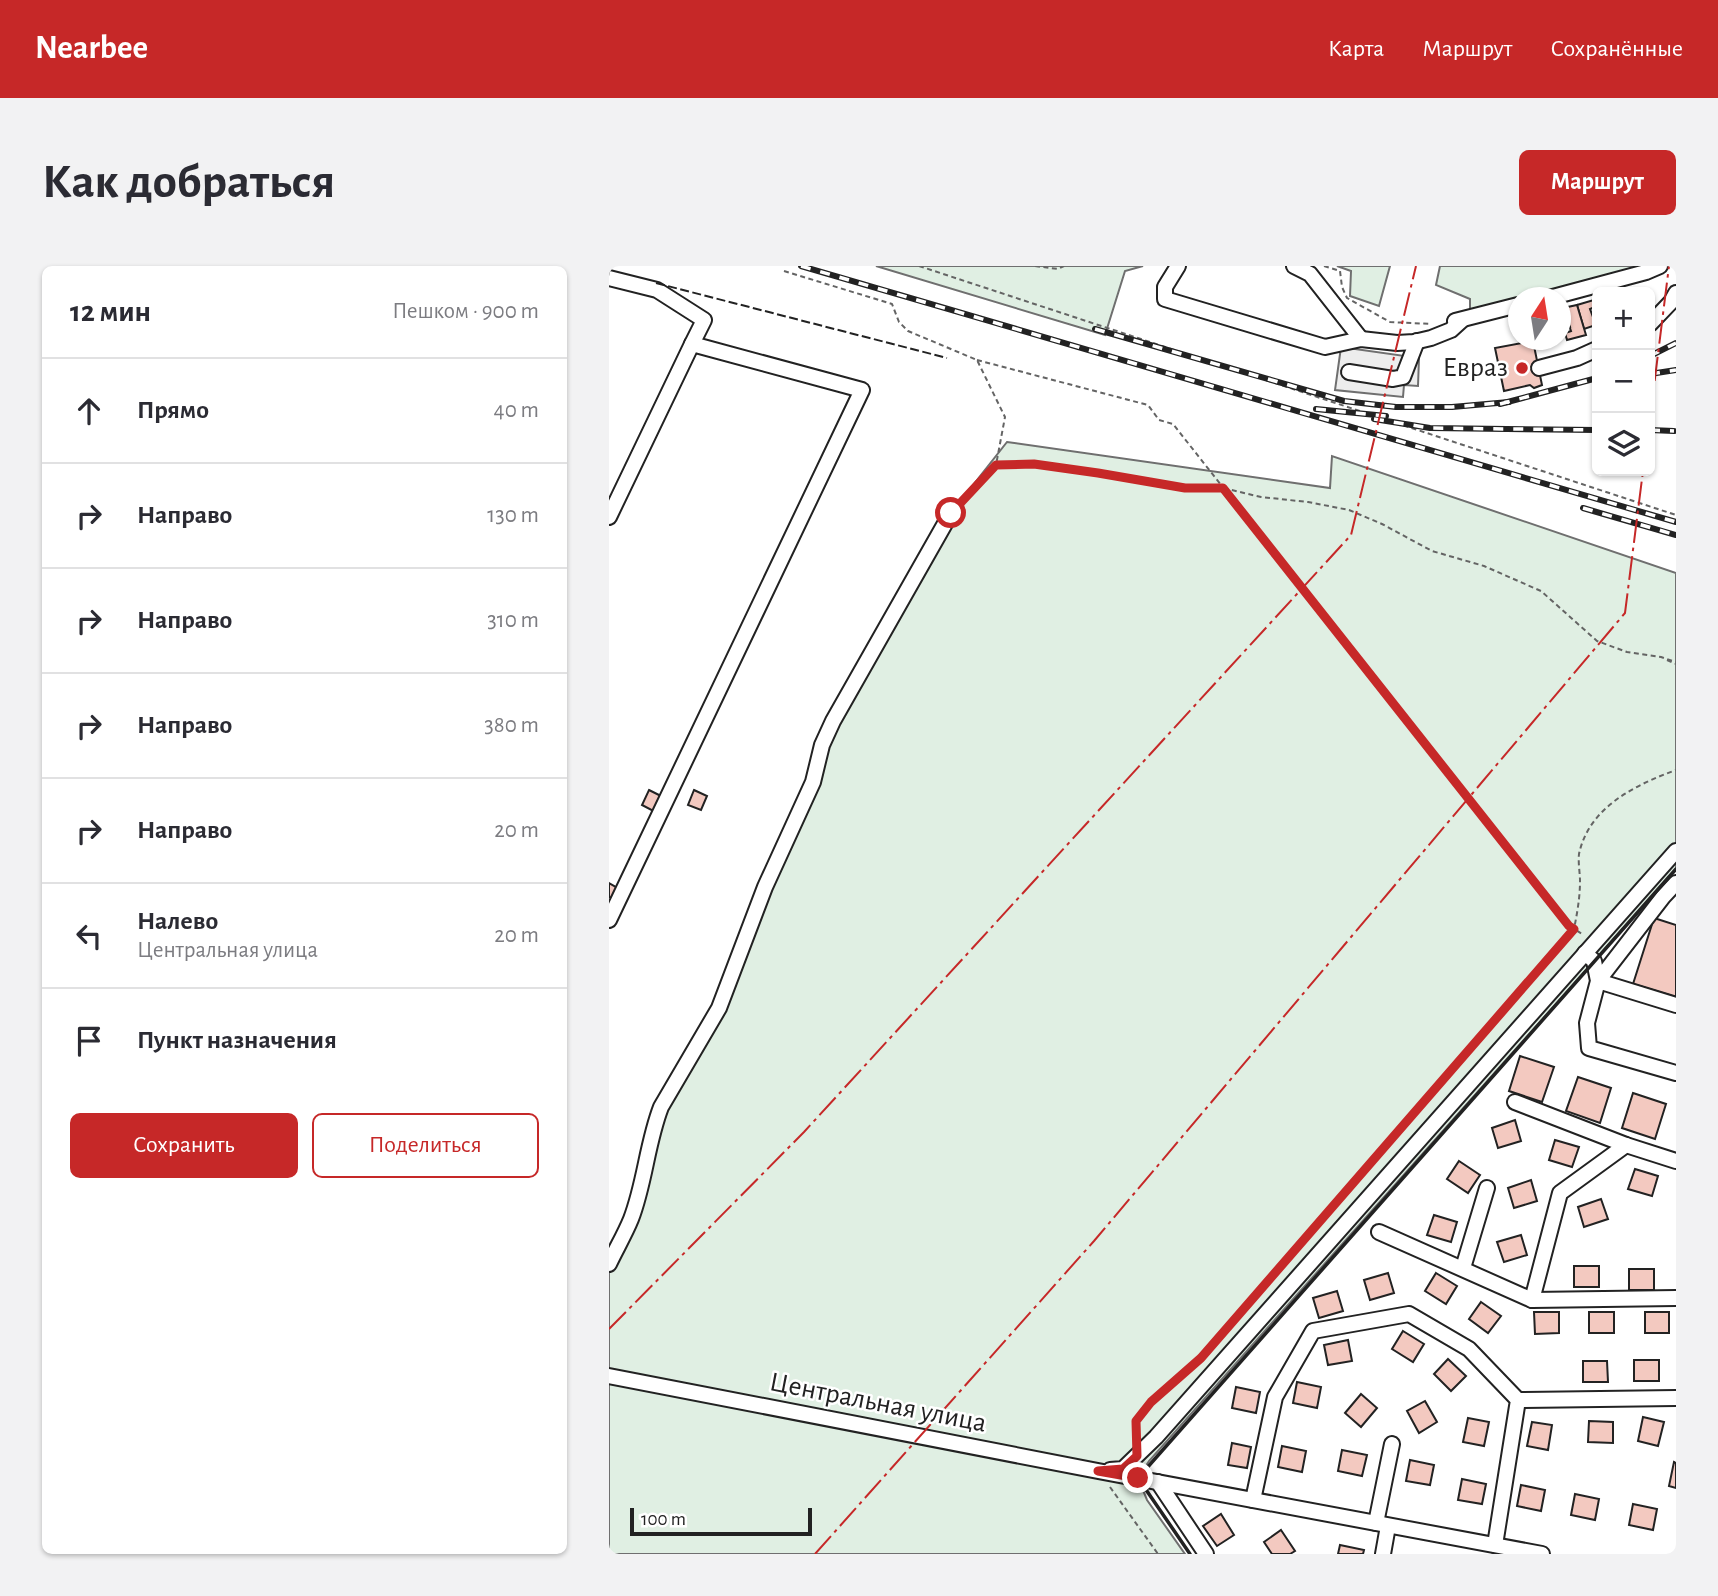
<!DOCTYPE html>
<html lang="ru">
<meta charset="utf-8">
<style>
:root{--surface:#fff;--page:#f2f2f3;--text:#2b2b33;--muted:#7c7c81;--line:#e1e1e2;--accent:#c62828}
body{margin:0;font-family:"Alegreya Sans",sans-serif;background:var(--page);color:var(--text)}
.controls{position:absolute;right:21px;top:21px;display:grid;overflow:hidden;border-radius:10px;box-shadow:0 2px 5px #0004}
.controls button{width:63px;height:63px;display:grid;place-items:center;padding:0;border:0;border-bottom:2px solid var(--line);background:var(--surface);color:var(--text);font:35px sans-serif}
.compass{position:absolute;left:899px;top:21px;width:63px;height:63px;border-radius:50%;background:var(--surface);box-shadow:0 2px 5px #0004;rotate:12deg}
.scale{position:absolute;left:21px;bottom:18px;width:182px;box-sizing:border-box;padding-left:7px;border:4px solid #222;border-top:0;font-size:19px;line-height:24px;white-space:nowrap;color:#222;-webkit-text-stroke:5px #fff;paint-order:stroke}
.stop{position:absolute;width:21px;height:21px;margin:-16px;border:5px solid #c62828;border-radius:50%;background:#fff}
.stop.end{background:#c62828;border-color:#fff;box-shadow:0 2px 7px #0008}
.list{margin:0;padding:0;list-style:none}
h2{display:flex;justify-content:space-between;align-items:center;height:91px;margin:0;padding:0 28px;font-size:30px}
h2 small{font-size:23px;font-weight:400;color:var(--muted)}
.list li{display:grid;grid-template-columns:46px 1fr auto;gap:21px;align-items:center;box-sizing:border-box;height:105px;padding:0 28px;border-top:2px solid var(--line)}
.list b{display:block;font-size:26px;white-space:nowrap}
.list p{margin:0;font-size:23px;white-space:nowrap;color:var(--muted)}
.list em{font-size:23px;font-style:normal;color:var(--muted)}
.actions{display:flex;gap:14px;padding:21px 28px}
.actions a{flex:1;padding:16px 0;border:2px solid var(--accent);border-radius:10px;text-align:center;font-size:24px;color:var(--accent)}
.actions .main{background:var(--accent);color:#fff}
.icon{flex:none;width:38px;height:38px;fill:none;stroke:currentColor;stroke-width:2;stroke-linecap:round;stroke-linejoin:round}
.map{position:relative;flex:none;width:1067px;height:1288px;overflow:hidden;border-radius:10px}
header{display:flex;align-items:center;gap:42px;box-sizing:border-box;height:98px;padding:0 35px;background:var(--accent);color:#fff}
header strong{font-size:33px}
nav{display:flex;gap:38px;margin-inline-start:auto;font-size:24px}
.intro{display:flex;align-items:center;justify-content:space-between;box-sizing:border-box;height:168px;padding:0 42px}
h1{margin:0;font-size:49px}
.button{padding:18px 32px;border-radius:10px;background:var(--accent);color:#fff;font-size:24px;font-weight:700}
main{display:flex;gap:42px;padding:0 42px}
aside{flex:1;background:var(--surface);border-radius:10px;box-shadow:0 2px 5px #0004}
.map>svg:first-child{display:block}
.green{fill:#e0efe3;stroke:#6f6f6f;stroke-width:2}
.parking{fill:#ededed;stroke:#6f6f6f;stroke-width:2}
.building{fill:#f3c9c0;stroke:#222;stroke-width:2}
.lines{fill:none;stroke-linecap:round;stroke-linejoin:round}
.minor-casing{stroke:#222;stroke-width:18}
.path{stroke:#646464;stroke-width:2;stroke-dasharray:5 3.5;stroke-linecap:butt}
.minor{stroke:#fff;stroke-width:14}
.rail-casing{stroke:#222;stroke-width:6}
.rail{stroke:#fff;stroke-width:3.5;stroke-dasharray:10;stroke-linecap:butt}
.fence{stroke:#222;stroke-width:2;stroke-dasharray:9 3.5;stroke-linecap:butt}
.wall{stroke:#222;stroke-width:3.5}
.power{stroke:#c62828;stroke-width:2;stroke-dasharray:24 5 3.5 5;stroke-linecap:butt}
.route{stroke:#c62828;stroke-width:9}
.poi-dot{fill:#c62828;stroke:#fff;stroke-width:2.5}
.labels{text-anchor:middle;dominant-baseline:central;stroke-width:5;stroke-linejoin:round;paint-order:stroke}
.poi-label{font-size:28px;fill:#222;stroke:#fff;text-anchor:end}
.street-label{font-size:28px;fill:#222;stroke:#fff}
</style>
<header>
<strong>Nearbee</strong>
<nav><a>Карта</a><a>Маршрут</a><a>Сохранённые</a></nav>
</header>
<div class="intro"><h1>Как добраться</h1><a class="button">Маршрут</a></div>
<main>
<aside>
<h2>12 мин<small>Пешком · 900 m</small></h2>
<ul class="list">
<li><svg class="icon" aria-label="ahead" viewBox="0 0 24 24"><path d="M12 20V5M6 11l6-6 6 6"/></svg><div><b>Прямо</b></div><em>40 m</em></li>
<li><svg class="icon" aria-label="right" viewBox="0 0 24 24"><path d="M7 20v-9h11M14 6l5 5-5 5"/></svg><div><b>Направо</b></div><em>130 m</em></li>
<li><svg class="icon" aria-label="right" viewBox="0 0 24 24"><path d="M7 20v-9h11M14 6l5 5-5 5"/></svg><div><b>Направо</b></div><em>310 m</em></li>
<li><svg class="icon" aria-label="right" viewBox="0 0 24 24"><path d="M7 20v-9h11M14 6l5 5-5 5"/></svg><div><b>Направо</b></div><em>380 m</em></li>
<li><svg class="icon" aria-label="right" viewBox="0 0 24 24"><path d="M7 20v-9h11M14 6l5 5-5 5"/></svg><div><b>Направо</b></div><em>20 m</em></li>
<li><svg class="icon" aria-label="left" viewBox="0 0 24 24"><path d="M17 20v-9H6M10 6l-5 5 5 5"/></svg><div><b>Налево</b><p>Центральная улица</p></div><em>20 m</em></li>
<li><svg class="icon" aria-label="arrive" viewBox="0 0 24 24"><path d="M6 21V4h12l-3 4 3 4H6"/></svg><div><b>Пункт назначения</b></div></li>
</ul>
<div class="actions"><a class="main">Сохранить</a><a>Поделиться</a></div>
</aside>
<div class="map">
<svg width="1067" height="1288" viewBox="0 0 1067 1288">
<rect width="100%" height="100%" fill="#fff"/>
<g class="green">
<path d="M267,0H534L516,5L496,69Z"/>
<path d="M728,0H781L770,40L741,30L742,5Z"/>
<path d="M831,0H1049L924,31L909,32V35L861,47V33L827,19Z"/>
<path d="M398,176L721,222L723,190L1067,307V603L540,1195L529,1212L538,1234L576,1288H0V998L22,953L45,859L110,742L213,479L342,247Z"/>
</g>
<path class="parking" d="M732,81L810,92L809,120L795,119L794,131L726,124Z"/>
<g class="building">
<path d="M988,33V40L981,43L987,59L975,63L968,39Z"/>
<path d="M968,39L977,69L958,74L956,67L962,65L954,42Z"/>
<path d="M955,44L961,61L951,63V45Z"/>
<path d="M924,75L933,119L925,122L921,119L895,125L886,82Z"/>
<path d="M40,524L58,533L50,548L33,539Z"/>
<path d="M85,524L98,530L92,544L79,539Z"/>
<path d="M0,617L12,624L7,634L0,631Z"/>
<path d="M1045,652L1067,659V731L1024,718Z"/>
<path d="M911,790L945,801L933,836L900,825Z"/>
<path d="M969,811L1002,822L991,857L957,845Z"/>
<path d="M1024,827L1057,838L1046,873L1013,862Z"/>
<path d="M906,854L912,875L889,882L883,862Z"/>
<path d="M946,874L970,881L963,901L940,894Z"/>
<path d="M850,895L871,909L859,927L838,913Z"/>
<path d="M1026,903L1049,910L1043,930L1019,923Z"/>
<path d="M922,914L928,935L905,942L899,922Z"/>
<path d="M992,933L999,953L975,961L969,941Z"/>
<path d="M825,949L848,956L842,976L818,969Z"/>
<path d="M912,969L918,989L895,996L888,976Z"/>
<rect x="965" y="1000" width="25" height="21"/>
<rect x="1020" y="1003" width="25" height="21"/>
<path d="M779,1007L785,1027L761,1034L755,1014Z"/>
<path d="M827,1007L848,1020L837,1038L816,1025Z"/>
<path d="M728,1025L734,1045L710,1052L704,1032Z"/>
<path d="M872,1036L892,1050L879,1067L860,1053Z"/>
<path d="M925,1046H950V1067L926,1068Z"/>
<rect x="980" y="1046" width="25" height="21"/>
<rect x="1036" y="1046" width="24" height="21"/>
<path d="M794,1065L815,1078L804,1096L783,1083Z"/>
<path d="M739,1074L743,1095L719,1099L715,1079Z"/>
<path d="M839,1093L857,1110L842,1125L825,1108Z"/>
<rect x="1025" y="1094" width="25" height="21"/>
<path d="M974,1095H998L999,1116H974Z"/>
<path d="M688,1116L712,1121L708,1142L684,1137Z"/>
<path d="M627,1121L651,1126L647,1147L623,1142Z"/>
<path d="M752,1128L768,1142L752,1161L736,1147Z"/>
<path d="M816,1135L828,1156L810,1167L798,1145Z"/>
<path d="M1034,1151L1055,1156L1049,1180L1029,1175Z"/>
<path d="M859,1152L880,1156L875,1180L854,1176Z"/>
<path d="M980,1155L1004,1156V1177L979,1176Z"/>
<path d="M923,1156L943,1159L939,1184L918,1180Z"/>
<path d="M623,1177L642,1181L638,1202L619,1199Z"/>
<path d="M673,1180L697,1185L693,1206L669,1201Z"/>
<path d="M733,1184L758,1189L753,1210L729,1205Z"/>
<path d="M801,1194L825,1199L821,1219L797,1215Z"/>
<path d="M1065,1196L1067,1197V1222L1060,1220Z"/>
<path d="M853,1213L877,1218L873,1238L849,1234Z"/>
<path d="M912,1219L936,1224L932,1245L908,1240Z"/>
<path d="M966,1228L990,1233L986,1254L962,1249Z"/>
<path d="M1024,1238L1048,1243L1044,1264L1020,1259Z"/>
<path d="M612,1248L625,1269L608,1280L594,1260Z"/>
<path d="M672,1264L686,1285L681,1288H663L655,1276Z"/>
<path d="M731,1279L755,1284L754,1288H729Z"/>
</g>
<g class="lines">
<g class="minor-casing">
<g id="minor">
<path d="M569,0L556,21V33L716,81L752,73L788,77L805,76L822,72L842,64L853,54"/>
<path d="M685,0L701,8L752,73"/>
<path d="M0,12L48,24L95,54L83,78L0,251"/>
<path d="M940,32L1037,6L1051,0"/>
<path d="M846,55L909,39"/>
<path d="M1041,58L1062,36L1067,27"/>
<path d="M930,102L968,92L988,83"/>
<path d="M740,106L784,113L794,111L808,75"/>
<path d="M1067,617L1054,631L989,715L1067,739"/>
<path d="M0,654L253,124L83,78"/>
<path d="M976,687L985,695L989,715L978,757L980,782L1067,807"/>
<path d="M906,836L1017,879L1067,895"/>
<path d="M770,966L923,1034L1067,1032"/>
<path d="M0,998C7,983 16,968 22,953C36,917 38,877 52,841L110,742L156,621L204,516L213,479L224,455L342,247"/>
<path d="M854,1002L878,922"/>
<path d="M923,1034L951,927L1017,879"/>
<path d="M0,1110L489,1205L933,1288"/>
<path d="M909,1134L1067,1132"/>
<path d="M501,1204L514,1203L547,1171L1067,585"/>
<path d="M549,1216L597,1288"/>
<path d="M644,1234L666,1131L704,1065L800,1048L860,1083L909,1134L886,1279"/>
<path d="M767,1257L783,1178"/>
<path d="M774,1288L779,1260"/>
</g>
</g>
<g class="path">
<path d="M310,0L1067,249"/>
<path d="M426,0L449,3L455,0"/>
<path d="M715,0L731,5L733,21L738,32L781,56L822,58"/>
<path d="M175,5L283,38L290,56L299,65L368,94L396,151L387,199L352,236"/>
<path d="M368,94L539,139L550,154L564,158L960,660L975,669"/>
<path d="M387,199L425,198L489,207L576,222H614L652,231L699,236L740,244L773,258L823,285L875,300L932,325L988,375L1018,386L1052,391L1067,396"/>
<path d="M1058,394L1067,398"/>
<path d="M528,1171L527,1155L542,1136L592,1092L965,663C968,648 971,632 971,615C971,607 969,597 970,588C980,541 1026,519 1067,504"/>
<path d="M501,1221L549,1288"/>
</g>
<use href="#minor" class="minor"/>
<g class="rail-casing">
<g id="rail">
<path d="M192,0L1067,256"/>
<path d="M486,63L735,135L787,141H843L900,136"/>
<path d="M1041,90L1067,77"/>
<path d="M1041,108L1067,104"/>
<path d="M891,138L988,112"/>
<path d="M707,143L777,150"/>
<path d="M765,153L821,162L988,164"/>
<path d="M1041,164L1065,165"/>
<path d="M974,242L1067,269"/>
</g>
</g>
<use href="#rail" class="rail"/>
<path class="fence" d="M47,17L338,92"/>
<path class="wall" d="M581,1288L529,1212L1067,603"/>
<g class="power">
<path d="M1041,152L1060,0"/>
<path d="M0,1063L195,866L742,269L807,0"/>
<path d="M206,1288L485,975L1016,347L1034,205"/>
</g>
</g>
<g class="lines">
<path class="route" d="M342,247L387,199L425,198L489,207L576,222H614L960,660L965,663L592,1092L542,1136L527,1155L528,1190L514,1203L489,1205L529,1212"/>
</g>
<circle class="poi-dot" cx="913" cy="102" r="7"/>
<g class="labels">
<g class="poi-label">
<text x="899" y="102">Евраз</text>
</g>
<g class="street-label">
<text transform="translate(269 1137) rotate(11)">Центральная улица</text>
</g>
</g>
</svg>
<div class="controls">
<button>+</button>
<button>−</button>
<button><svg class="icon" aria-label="layers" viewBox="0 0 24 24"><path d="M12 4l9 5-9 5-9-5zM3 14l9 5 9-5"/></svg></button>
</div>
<svg class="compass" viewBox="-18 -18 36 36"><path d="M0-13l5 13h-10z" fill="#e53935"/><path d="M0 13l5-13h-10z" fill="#7c7c81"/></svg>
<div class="scale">100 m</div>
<div class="stop" style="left:342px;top:247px"></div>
<div class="stop end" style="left:529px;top:1212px"></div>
</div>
</main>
